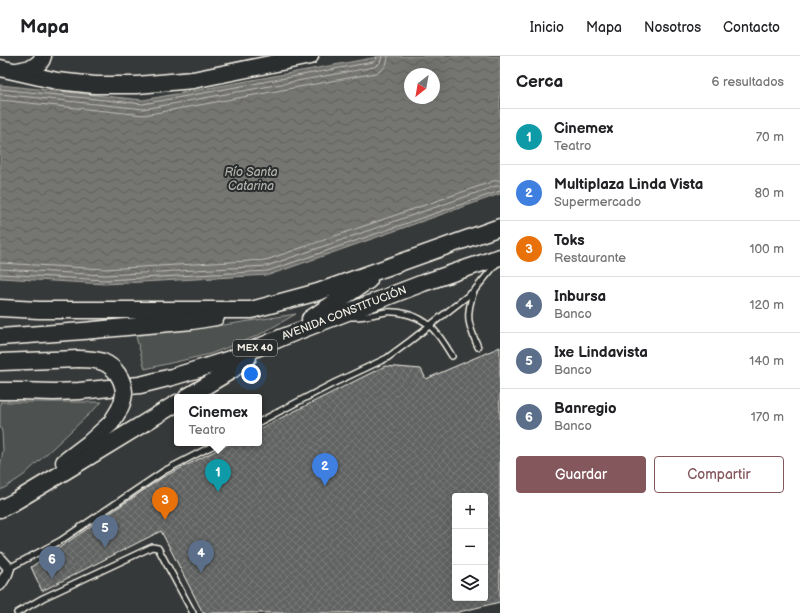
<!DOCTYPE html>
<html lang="es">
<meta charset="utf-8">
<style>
:root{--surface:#fff;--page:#f6f6f6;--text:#202124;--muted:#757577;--line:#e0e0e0;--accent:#84575d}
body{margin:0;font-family:"Balsamiq Sans",sans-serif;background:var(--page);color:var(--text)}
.controls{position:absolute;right:12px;bottom:12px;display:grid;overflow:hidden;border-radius:4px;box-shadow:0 4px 16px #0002}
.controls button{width:36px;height:36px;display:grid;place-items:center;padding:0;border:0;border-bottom:1px solid var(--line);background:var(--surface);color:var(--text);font:20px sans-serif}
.compass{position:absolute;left:404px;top:12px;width:36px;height:36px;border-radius:50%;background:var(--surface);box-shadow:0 4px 16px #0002;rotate:211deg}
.you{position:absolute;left:251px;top:318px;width:14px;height:14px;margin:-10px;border:3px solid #fff;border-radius:50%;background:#1a73e8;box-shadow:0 0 0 6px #1a73e833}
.badge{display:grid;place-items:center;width:26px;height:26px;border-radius:50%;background:var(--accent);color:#fff;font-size:13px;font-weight:700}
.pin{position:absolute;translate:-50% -33px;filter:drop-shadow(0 1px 2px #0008)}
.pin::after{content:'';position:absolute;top:21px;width:14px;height:12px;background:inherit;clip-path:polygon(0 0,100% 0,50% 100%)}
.popup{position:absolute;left:174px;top:338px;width:88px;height:52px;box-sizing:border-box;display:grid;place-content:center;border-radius:4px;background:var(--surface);filter:drop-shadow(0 1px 3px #0005);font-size:13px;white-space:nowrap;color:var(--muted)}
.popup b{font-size:15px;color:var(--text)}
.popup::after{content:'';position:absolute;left:50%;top:100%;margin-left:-8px;border:8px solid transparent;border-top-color:var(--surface)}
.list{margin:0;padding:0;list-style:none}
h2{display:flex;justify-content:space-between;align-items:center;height:52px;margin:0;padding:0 16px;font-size:17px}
h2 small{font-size:13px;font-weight:400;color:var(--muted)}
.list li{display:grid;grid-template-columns:26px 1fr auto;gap:12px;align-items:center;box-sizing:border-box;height:56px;padding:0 16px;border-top:1px solid var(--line)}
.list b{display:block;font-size:15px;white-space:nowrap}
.list p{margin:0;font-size:13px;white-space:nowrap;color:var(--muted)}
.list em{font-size:13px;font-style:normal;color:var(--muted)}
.actions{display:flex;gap:8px;padding:12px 16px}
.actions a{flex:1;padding:9px 0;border:1px solid var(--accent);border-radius:4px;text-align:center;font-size:14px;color:var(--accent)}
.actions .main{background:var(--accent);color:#fff}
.icon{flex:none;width:22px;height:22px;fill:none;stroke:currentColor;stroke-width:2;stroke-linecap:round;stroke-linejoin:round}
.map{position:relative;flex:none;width:500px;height:557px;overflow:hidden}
header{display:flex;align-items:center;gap:24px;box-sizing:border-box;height:56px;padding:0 20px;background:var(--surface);border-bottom:1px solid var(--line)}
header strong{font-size:19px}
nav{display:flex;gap:22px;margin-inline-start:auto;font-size:14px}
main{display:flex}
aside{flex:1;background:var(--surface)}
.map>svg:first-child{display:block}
.green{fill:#4e514f;stroke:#a1a19c}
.water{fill:url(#water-waves);stroke:#a8a7a1;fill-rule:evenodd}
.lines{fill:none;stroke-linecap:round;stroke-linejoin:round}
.shore{stroke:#c1bfb9;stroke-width:1}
.building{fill:url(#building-cross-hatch);stroke:#f4f1e8;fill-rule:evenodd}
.service-casing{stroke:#f4f1e8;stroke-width:8}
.minor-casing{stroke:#f4f1e8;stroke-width:13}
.trunk-casing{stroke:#f4f1e8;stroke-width:19}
.service{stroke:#2a2d2e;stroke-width:5}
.minor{stroke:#2a2d2e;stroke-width:10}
.trunk{stroke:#2a2d2e;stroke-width:16}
.trunk-bridge-casing{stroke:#f4f1e8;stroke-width:19;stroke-linecap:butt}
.trunk-bridge{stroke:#2a2d2e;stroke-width:16}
.labels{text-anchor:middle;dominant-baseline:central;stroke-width:4;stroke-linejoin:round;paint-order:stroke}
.shield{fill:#2a2d2e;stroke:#b7b6b0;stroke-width:1}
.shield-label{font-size:10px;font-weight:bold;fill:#f4f1e8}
.street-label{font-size:11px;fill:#f4f1e8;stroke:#2a2d2e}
.water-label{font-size:12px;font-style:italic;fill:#b4b3ad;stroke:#2a2d2e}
</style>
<header>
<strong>Mapa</strong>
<nav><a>Inicio</a><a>Mapa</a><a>Nosotros</a><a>Contacto</a></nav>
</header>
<main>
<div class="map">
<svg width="500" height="557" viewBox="0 0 500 557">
<defs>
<pattern id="water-waves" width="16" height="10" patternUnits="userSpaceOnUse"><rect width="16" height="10" fill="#757572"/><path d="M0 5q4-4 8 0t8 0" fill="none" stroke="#5f5e5c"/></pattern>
<pattern id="building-cross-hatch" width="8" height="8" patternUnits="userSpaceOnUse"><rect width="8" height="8" fill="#616362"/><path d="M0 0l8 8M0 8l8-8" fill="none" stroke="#787a78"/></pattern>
</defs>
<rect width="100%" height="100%" fill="#363939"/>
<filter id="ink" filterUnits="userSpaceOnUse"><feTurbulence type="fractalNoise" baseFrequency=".025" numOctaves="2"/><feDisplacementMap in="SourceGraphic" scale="8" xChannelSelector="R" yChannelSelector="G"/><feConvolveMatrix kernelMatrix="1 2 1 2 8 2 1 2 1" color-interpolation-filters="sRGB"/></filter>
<g filter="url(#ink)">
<g class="green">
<path d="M296,258L257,280L210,298L145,313L135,277L217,270Z"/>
<path d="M0,346H102L24,419L6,431L0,434V412L3,394L2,376L0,370Z"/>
</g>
<path class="water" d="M383,0H500V138L269,219L105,228L0,222V29L143,44ZM410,18H434V42H410Z"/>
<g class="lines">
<g class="shore">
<path d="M0,33L143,48L373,6L376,4L377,0"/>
<path d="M0,38L144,53L374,11L380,7L382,0"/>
<path d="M0,44L144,59L376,17C384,14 388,8 388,0"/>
<path d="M0,207L105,213L266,204L494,125L500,124"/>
<path d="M0,213L105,219L267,210L496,130H500"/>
<path d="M0,218L105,224L268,215L500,135"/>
</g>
</g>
<path class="building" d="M500,291V546L455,557H203L161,475L42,535L31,511L163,421L231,387H259V373L385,310L421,313L426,323ZM455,440H485V542H455Z"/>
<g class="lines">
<g class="service-casing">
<g id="service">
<path d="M474,235C465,260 468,268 478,291"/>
<path d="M352,261C363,262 375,258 386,256C401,255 419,260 430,270C439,278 446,290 452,300"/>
<path d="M259,366L334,327L387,302L410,285L474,235L497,207"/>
<path d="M9,512L60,485L164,415L218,387"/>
<path d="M17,557L43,542L152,491L158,492L166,507L193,557"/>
</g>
</g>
<g class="minor-casing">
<path id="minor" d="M0,502L9,512L7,518L0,529"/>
</g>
<g class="trunk-casing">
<g id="trunk">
<path d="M0,12L57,25L95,29H137L193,24L310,0"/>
<path d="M17,15C27,13 40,12 43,0"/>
<path d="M0,252L39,254H251L318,236L500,171"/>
<path d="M310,263L369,224"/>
<path d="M0,281L83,275L192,265L216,261"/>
<path d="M0,306L78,303"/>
<path d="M0,335H19L54,336L79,335L140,329L172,321L202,312L233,302L283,281L423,227L500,201"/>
<path d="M187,341L232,314L248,301"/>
<path d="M64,406L89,387L111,367L119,354"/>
<path d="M0,453L14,446L59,419L177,347"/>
</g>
</g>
<use href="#service" class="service"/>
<use href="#minor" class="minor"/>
<use href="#trunk" class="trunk"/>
<g class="trunk-bridge-casing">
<path id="trunk-bridge" d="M78,303C87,303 95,303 103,306C115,311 123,323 124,336C124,342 122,348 119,354"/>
</g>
<use href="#trunk-bridge" class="trunk-bridge"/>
</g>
</g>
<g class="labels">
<rect class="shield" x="233" y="284" width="44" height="16" rx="3"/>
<g class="shield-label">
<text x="255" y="292">MEX 40</text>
</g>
<g class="street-label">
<text transform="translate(344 257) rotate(-21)">AVENIDA CONSTITUCIÓN</text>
</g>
<g class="water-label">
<text x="251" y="116">Río Santa<tspan x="251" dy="14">Catarina</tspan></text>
</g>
</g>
</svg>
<div class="controls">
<button>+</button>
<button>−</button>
<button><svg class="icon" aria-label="layers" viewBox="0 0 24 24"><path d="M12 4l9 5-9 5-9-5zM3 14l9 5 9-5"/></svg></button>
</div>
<svg class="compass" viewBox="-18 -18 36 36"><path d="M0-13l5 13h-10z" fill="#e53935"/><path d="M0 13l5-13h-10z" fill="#757577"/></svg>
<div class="you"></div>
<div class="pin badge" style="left:218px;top:436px;background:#0f9aa8">1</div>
<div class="popup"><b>Cinemex</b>Teatro</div>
<div class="pin badge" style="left:325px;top:430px;background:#3f7fe0">2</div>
<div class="pin badge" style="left:165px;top:464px;background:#e8710a">3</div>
<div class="pin badge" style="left:201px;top:517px;background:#5c6f8a">4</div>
<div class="pin badge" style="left:105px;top:492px;background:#5c6f8a">5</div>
<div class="pin badge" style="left:52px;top:523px;background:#5c6f8a">6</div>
</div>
<aside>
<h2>Cerca<small>6 resultados</small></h2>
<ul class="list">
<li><span class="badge" style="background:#0f9aa8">1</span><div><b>Cinemex</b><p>Teatro</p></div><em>70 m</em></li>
<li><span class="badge" style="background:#3f7fe0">2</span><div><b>Multiplaza Linda Vista</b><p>Supermercado</p></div><em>80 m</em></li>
<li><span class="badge" style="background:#e8710a">3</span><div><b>Toks</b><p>Restaurante</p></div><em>100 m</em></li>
<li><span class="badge" style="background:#5c6f8a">4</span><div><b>Inbursa</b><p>Banco</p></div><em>120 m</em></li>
<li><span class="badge" style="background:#5c6f8a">5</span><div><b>Ixe Lindavista</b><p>Banco</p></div><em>140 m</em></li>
<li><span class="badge" style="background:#5c6f8a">6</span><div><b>Banregio</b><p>Banco</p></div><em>170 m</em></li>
</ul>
<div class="actions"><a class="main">Guardar</a><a>Compartir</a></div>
</aside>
</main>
